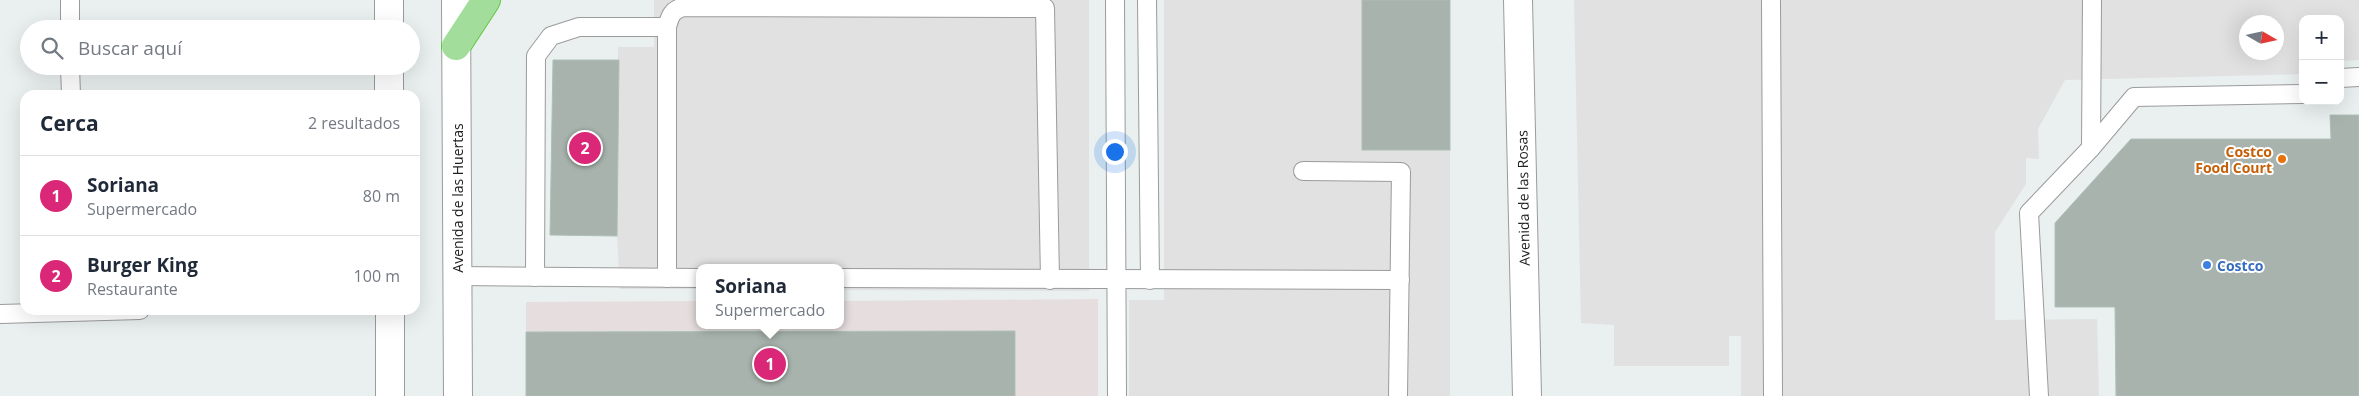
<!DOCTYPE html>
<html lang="es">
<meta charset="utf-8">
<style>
:root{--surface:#fff;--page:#f2f2f3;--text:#1f2937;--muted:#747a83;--line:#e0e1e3;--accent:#db2777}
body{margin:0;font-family:"Open Sans",sans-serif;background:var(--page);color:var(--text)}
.controls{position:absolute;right:15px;top:15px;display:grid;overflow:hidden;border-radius:10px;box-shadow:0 5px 20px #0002}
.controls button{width:45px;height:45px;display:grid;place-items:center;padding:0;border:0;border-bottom:1px solid var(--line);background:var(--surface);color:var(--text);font:25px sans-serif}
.compass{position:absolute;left:2239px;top:15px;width:45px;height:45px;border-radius:50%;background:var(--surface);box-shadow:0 5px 20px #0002;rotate:99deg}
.you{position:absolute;left:1114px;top:151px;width:18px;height:18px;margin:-12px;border:4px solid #fff;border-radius:50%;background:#1a73e8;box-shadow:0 0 0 8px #1a73e833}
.badge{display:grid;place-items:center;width:32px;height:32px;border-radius:50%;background:var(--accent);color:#fff;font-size:16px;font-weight:700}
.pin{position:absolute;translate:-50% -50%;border:2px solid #fff;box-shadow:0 1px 5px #0006}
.popup{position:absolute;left:696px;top:264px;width:148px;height:65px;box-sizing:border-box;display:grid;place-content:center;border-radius:10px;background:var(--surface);filter:drop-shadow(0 1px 4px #0005);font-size:16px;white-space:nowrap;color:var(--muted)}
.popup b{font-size:19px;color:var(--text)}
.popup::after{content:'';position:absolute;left:50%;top:100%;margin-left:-10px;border:10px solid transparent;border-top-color:var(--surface)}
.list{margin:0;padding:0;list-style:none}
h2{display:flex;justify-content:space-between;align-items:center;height:65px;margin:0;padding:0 20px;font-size:21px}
h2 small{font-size:16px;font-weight:400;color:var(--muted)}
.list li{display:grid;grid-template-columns:32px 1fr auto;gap:15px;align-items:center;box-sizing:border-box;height:80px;padding:0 20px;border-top:1px solid var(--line)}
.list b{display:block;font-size:19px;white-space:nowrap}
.list p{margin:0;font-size:16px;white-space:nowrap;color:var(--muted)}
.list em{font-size:16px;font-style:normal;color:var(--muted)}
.icon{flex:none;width:28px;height:28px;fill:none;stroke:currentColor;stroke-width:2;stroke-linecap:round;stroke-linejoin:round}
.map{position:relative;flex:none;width:2359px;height:396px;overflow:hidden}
.search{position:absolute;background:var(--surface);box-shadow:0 5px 20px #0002;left:20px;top:20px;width:400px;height:55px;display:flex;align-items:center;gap:12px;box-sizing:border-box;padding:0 18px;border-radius:28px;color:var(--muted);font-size:19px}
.panel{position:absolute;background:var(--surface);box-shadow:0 5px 20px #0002;left:20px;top:90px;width:400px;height:225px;border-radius:15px}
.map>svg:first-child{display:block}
.parking{fill:#e1e1e1;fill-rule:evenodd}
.plaza{fill:#e6dede}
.building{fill:#a8b3ad;stroke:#adc0b7}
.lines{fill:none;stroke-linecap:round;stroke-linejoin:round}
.lane-casing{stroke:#9b9b9b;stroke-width:20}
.street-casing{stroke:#9b9b9b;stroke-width:30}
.highway-casing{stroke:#64c63e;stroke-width:30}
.lane{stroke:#fff;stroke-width:18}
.street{stroke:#fff;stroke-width:28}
.highway{stroke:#a3dd9b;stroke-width:28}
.food-dot{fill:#e8710a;stroke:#fff;stroke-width:2}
.shop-dot{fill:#3f7fe0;stroke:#fff;stroke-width:2}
.labels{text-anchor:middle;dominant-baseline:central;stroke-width:4;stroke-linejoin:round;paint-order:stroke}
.food-label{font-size:14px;font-weight:bold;fill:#c56008;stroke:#fff;text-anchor:end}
.street-label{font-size:14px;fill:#212121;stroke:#fff}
.shop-label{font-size:14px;font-weight:bold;fill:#366cbe;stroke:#fff;text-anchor:start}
</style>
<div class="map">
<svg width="2359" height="396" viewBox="0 0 2359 396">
<rect width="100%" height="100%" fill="#e9f0ef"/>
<g class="parking">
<path d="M654,0H1089V291L840,290V268H700V289H620L617,236L618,47H654Z"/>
<path d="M1164,0H1362V150H1450V396H1129V300H1164Z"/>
<path d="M1574,0H2359V60L2340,61V19H2303V74L2065,80L2038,129L2039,159L2026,158V184L1995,232V320L2097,319L2099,396H1741V336H1729V366H1614V325L1581,323ZM2246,22H2276V52H2246Z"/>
</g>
<path class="plaza" d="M1098,299V396H1015L1014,331L526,332V302L700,301V325H840V301Z"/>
<g class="building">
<rect x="1362" y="0" width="88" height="150"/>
<path d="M553,60H619L617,236L550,235Z"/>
<path d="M2330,115H2359V396H2116L2115,307H2055V223L2131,139H2331Z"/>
<path d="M1015,331V396H526V332Z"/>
</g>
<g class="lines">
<g class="lane-casing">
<g id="lane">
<path d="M70,0V29"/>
<path d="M1115,0L1117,396"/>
<path d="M1147,0L1150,280"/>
<path d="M1771,2L1773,396"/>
<path d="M70,66L71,95"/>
<path d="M2340,78L2359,77"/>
<path d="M2091,148L2092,0"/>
<path d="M1303,171L1401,172L1398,396"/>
<path d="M457,276L700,278"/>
<path d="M535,277L536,56L551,36L579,27H667"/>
<path d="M667,278V27C670,16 672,10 683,7L1045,8L1050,280"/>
<path d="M840,278L1400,280"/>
<path d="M0,314L140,310"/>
<path d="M2039,396L2029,213L2091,148L2134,97L2303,94"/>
</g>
</g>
<g class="street-casing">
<g id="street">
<path d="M389,0V29"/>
<path d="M456,0L458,396"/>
<path d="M1518,0L1527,396"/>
<path d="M389,66V95"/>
<path d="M390,310V396"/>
</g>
</g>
<g class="highway-casing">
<path id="highway" d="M456,46L486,0"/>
</g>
<use href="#lane" class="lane"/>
<use href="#street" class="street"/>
<use href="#highway" class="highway"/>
</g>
<circle class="food-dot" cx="2282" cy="159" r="5"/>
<circle class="shop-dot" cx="2207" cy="265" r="5"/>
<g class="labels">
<g class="food-label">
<text x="2272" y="151">Costco<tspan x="2272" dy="16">Food Court</tspan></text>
</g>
<g class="street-label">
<text transform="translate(457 198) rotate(-90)">Avenida de las Huertas</text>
<text transform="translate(1523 198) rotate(-91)">Avenida de las Rosas</text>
</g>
<g class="shop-label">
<text x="2217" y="265">Costco</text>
</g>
</g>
</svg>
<div class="controls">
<button>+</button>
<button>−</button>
</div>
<svg class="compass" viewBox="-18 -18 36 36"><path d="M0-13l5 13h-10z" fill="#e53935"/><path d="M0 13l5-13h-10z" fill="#747a83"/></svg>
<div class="you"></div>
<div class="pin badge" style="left:770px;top:364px">1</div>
<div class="popup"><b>Soriana</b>Supermercado</div>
<div class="pin badge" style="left:585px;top:148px">2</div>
<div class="search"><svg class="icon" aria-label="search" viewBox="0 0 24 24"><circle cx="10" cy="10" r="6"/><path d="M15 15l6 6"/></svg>Buscar aquí</div>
<section class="panel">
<h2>Cerca<small>2 resultados</small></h2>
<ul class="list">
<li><span class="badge">1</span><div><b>Soriana</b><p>Supermercado</p></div><em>80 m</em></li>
<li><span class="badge">2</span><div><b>Burger King</b><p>Restaurante</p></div><em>100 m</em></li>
</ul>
</section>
</div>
